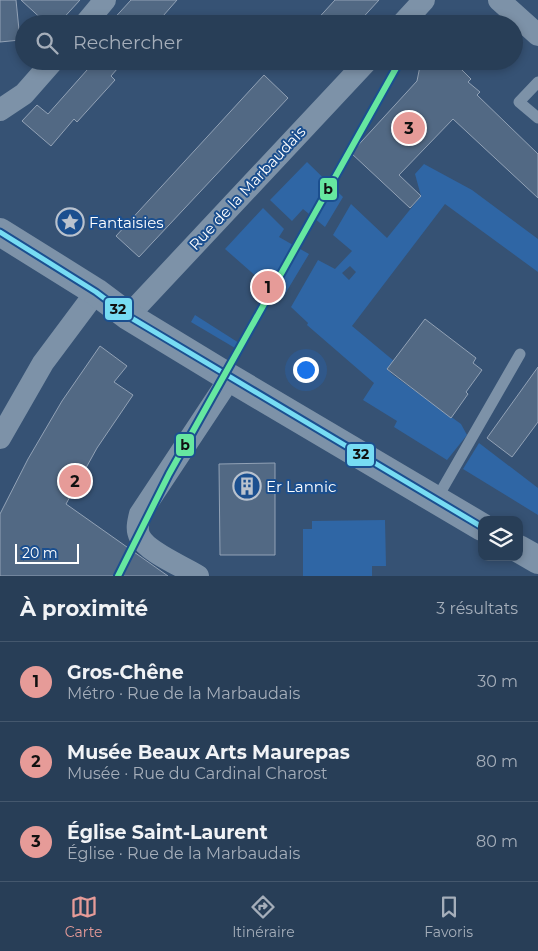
<!DOCTYPE html>
<html lang="fr">
<meta charset="utf-8">
<style>
:root{--surface:#283e57;--page:#30455d;--text:#f1f3f6;--muted:#a5aeba;--line:#44576d;--accent:#e69b98}
body{margin:0;font-family:Montserrat,sans-serif;background:var(--page);color:var(--text)}
.controls{position:absolute;right:15px;bottom:15px;display:grid;overflow:hidden;border-radius:10px;box-shadow:0 2px 8px #0003}
.controls button{width:45px;height:45px;display:grid;place-items:center;padding:0;border:0;border-bottom:1px solid var(--line);background:var(--surface);color:var(--text);font:25px sans-serif}
.scale{position:absolute;left:15px;bottom:12px;width:64px;box-sizing:border-box;padding-left:5px;border:2px solid #fff;border-top:0;font-size:14px;line-height:18px;white-space:nowrap;color:#fff;-webkit-text-stroke:4px #1b4f8f;paint-order:stroke}
.you{position:absolute;left:305px;top:369px;width:18px;height:18px;margin:-12px;border:4px solid #fff;border-radius:50%;background:#1a73e8;box-shadow:0 0 0 8px #1a73e833}
.badge{display:grid;place-items:center;width:32px;height:32px;border-radius:50%;background:var(--accent);color:#111;font-size:16px;font-weight:700}
.pin{position:absolute;translate:-50% -50%;border:2px solid #fff;box-shadow:0 1px 5px #0006}
.list{margin:0;padding:0;list-style:none}
h2{display:flex;justify-content:space-between;align-items:center;height:65px;margin:0;padding:0 20px;font-size:21px}
h2 small{font-size:16px;font-weight:400;color:var(--muted)}
.list li{display:grid;grid-template-columns:32px 1fr auto;gap:15px;align-items:center;box-sizing:border-box;height:80px;padding:0 20px;border-top:1px solid var(--line)}
.list b{display:block;font-size:19px;white-space:nowrap}
.list p{margin:0;font-size:16px;white-space:nowrap;color:var(--muted)}
.list em{font-size:16px;font-style:normal;color:var(--muted)}
.icon{flex:none;width:28px;height:28px;fill:none;stroke:currentColor;stroke-width:2;stroke-linecap:round;stroke-linejoin:round}
.map{position:relative;flex:none;width:538px;height:576px;overflow:hidden}
.search{position:absolute;background:var(--surface);box-shadow:0 2px 8px #0003;left:15px;right:15px;top:15px;height:55px;display:flex;align-items:center;gap:12px;box-sizing:border-box;padding:0 18px;border-radius:28px;color:var(--muted);font-size:19px}
.sheet{height:305px;background:var(--surface)}
nav{display:flex;justify-content:space-around;align-items:center;box-sizing:border-box;height:70px;border-top:1px solid var(--line);background:var(--surface);font-size:14px;color:var(--muted)}
nav a{display:grid;justify-items:center;gap:2px}
nav .on{color:var(--accent)}
.map>svg:first-child{display:block}
.green{fill:#2f66a5;fill-rule:evenodd}
.building{fill:#526984;stroke:#92a2b6}
.lines{fill:none;stroke-linecap:round;stroke-linejoin:round}
.service{stroke:#7d92a8;stroke-width:11}
.minor{stroke:#7d92a8;stroke-width:22}
.tertiary{stroke:#7d92a8;stroke-width:28}
.bus-1-casing{stroke:#1b4f8f;stroke-width:9}
.bus-1{stroke:#77dcf3;stroke-width:5}
.metro-1-casing{stroke:#1b4f8f;stroke-width:10}
.metro-1{stroke:#66e7a0;stroke-width:6}
.labels{text-anchor:middle;dominant-baseline:central;stroke-width:4;stroke-linejoin:round;paint-order:stroke}
.street-label{font-size:15px;fill:#fff;stroke:#1b4f8f}
.poi-label{font-size:15px;fill:#fff;stroke:#1b4f8f;text-anchor:start}
.line-badge{stroke:#1b4f8f;stroke-width:2}
.pale-badge-label{font-size:14px;text-anchor:middle;font-weight:bold;fill:#111}
</style>
<div class="map">
<svg width="538" height="576" viewBox="0 0 538 576">
<rect width="100%" height="100%" fill="#365274"/>
<g class="green">
<path d="M307,162L343,197L325,227L303,209L292,221L270,200Z"/>
<path d="M424,164L472,190L538,239V272L445,204L352,326L394,361L387,369L393,375L461,424L467,435L447,460L394,427L397,421L363,400L374,383L307,325L308,323L291,307L318,260L335,269L352,251L333,235L351,204L387,238L421,196L415,174ZM350,266L356,272L349,280L342,273Z"/>
<path d="M263,208L284,229L279,237L309,254L282,299L225,249Z"/>
<path d="M195,315L239,343L235,348L191,322Z"/>
<path d="M479,443L538,488V515L463,469Z"/>
<path d="M385,520L386,566H372V576H303V529H312V521Z"/>
</g>
<g class="building">
<path d="M0,0H16L20,40L0,42Z"/>
<path d="M21,0H80L58,24H47Z"/>
<path d="M131,0H177L156,24H109Z"/>
<path d="M335,0H379L357,24H313Z"/>
<path d="M95,61H124L111,76L115,80L77,122L74,119L51,146L22,121L37,105L48,114Z"/>
<path d="M421,61H453L471,79L468,82L480,92L477,95L538,154V198L453,119L399,175L421,196L410,208L351,153L417,81Z"/>
<path d="M264,75L288,98L139,257L116,236Z"/>
<path d="M425,319L476,358L473,363L482,370L466,392L468,394L451,418L387,369Z"/>
<path d="M100,346L127,366L114,382L133,395L97,448L66,504L168,576H0V514L28,459L62,401Z"/>
<path d="M538,367V422L512,457L487,438Z"/>
<path d="M275,463V555H220L219,464Z"/>
</g>
<g class="lines">
<g class="service">
<path d="M538,82L519,102L538,118"/>
<path d="M436,500L520,354"/>
</g>
<g class="minor">
<path d="M499,0L538,35"/>
<path d="M85,24L105,0"/>
<path d="M402,24L424,0"/>
<path d="M0,110L24,94L53,61"/>
<path d="M128,316L367,61"/>
<path d="M0,438L43,363L96,292"/>
<path d="M198,576C184,567 147,552 140,537C136,530 138,522 140,514L230,378"/>
</g>
<g class="tertiary">
<path d="M0,232L96,292L128,316L230,378L482,527"/>
<path d="M519,549L538,560"/>
</g>
<g class="bus-1-casing">
<path id="bus-1" d="M0,232L96,292L128,316L482,527"/>
</g>
<use href="#bus-1" class="bus-1"/>
<g class="metro-1-casing">
<path id="metro-1" d="M118,576L169,474L400,61"/>
</g>
<use href="#metro-1" class="metro-1"/>
</g>
<defs>
<g id="sight-ring" transform="scale(1.4375)"><circle r="9.5" fill="#1b4f8f" stroke="#b9c2ce" stroke-width="1.5"/><path d="M0-6L1.8-2.2L6-1.7L2.9 1.2L3.7 5.4L0 3.3L-3.7 5.4L-2.9 1.2L-6-1.7L-1.8-2.2Z" fill="#b9c2ce"/></g>
<g id="building-ring" transform="scale(1.4375)"><circle r="9.5" fill="#1b4f8f" stroke="#b9c2ce" stroke-width="1.5"/><path d="M-4-6H4V6H1V3H-1V6H-4ZM-2.5-4.3h1.7v1.8h-1.7ZM.8-4.3h1.7v1.8H.8ZM-2.5-1h1.7V.8h-1.7ZM.8-1h1.7V.8H.8Z" fill="#b9c2ce"/></g>
</defs>
<g fill-rule="evenodd">
<use href="#sight-ring" x="70" y="222"/>
<use href="#building-ring" x="247" y="486"/>
</g>
<g class="labels">
<g class="street-label">
<text transform="translate(247 188) rotate(-47)">Rue de la Marbaudais</text>
</g>
<g class="poi-label">
<text x="89" y="222">Fantaisies</text>
<text x="266" y="486">Er Lannic</text>
</g>
</g>
<g class="line-badge">
<rect x="319" y="177" width="19" height="24" rx="5" fill="#66e7a0"/>
<rect x="104" y="297" width="29" height="24" rx="5" fill="#77dcf3"/>
<rect x="175" y="433" width="20" height="24" rx="5" fill="#66e7a0"/>
<rect x="346" y="443" width="29" height="24" rx="5" fill="#77dcf3"/>
</g>
<g class="pale-badge-label">
<text x="328" y="194">b</text>
<text x="118" y="314">32</text>
<text x="185" y="450">b</text>
<text x="361" y="459">32</text>
</g>
</svg>
<div class="controls">
<button><svg class="icon" aria-label="layers" viewBox="0 0 24 24"><path d="M12 4l9 5-9 5-9-5zM3 14l9 5 9-5"/></svg></button>
</div>
<div class="scale">20 m</div>
<div class="you"></div>
<div class="pin badge" style="left:268px;top:287px">1</div>
<div class="pin badge" style="left:75px;top:481px">2</div>
<div class="pin badge" style="left:409px;top:128px">3</div>
<div class="search"><svg class="icon" aria-label="search" viewBox="0 0 24 24"><circle cx="10" cy="10" r="6"/><path d="M15 15l6 6"/></svg>Rechercher</div>
</div>
<section class="sheet">
<h2>À proximité<small>3 résultats</small></h2>
<ul class="list">
<li><span class="badge">1</span><div><b>Gros-Chêne</b><p>Métro · Rue de la Marbaudais</p></div><em>30 m</em></li>
<li><span class="badge">2</span><div><b>Musée Beaux Arts Maurepas</b><p>Musée · Rue du Cardinal Charost</p></div><em>80 m</em></li>
<li><span class="badge">3</span><div><b>Église Saint-Laurent</b><p>Église · Rue de la Marbaudais</p></div><em>80 m</em></li>
</ul>
</section>
<nav>
<a class="on"><svg class="icon" aria-label="map" viewBox="0 0 24 24"><path d="M3 6l6-2 6 2 6-2v14l-6 2-6-2-6 2zM9 4v14M15 6v14"/></svg>Carte</a>
<a><svg class="icon" aria-label="directions" viewBox="0 0 24 24"><path d="M12 3l9 9-9 9-9-9zM9 14v-3h6M13 9l2 2-2 2"/></svg>Itinéraire</a>
<a><svg class="icon" aria-label="saved" viewBox="0 0 24 24"><path d="M7 4h10v16l-5-4-5 4z"/></svg>Favoris</a>
</nav>
